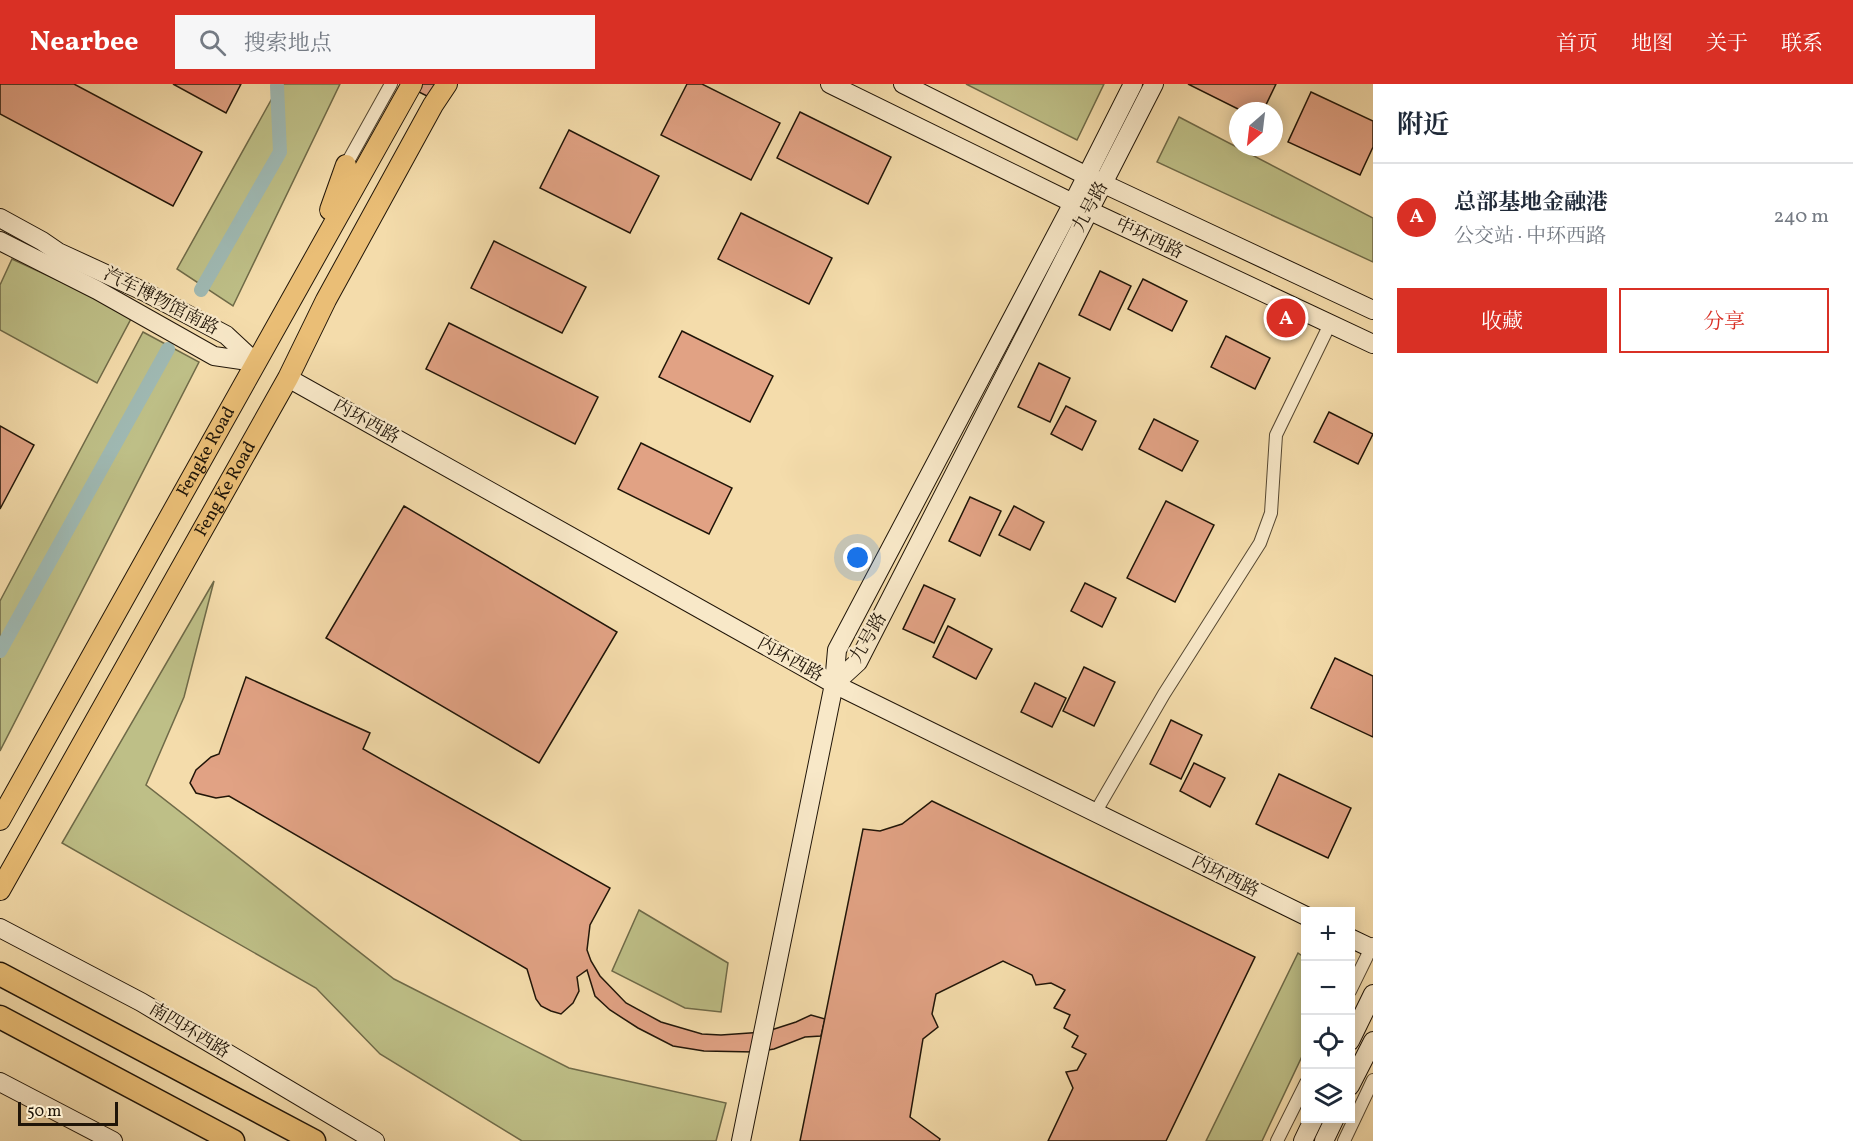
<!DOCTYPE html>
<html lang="zh">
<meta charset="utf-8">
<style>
:root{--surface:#fff;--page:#f6f6f7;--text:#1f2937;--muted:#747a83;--line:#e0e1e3;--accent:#d93025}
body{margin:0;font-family:Vollkorn,"Noto Serif SC",serif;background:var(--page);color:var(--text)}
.controls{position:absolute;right:18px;bottom:18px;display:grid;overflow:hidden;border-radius:0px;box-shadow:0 3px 15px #0003}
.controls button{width:54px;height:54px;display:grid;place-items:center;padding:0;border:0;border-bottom:2px solid var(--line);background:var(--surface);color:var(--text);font:30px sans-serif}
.compass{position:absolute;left:1229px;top:18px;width:54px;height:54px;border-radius:50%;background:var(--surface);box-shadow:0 3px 15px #0003;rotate:208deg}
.scale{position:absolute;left:18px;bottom:15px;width:100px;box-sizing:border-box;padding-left:6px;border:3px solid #201508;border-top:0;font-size:16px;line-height:21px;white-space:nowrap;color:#201508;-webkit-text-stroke:4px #f8e8c8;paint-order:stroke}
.you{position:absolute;left:858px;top:474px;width:21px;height:21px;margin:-15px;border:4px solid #fff;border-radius:50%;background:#1a73e8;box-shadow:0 0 0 9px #1a73e833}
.badge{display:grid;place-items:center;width:39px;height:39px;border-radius:50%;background:var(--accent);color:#fff;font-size:20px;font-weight:700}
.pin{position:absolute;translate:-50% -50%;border:3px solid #fff;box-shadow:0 2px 6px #0006}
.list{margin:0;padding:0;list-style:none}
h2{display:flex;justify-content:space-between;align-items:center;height:78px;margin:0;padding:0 24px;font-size:26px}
h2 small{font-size:20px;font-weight:400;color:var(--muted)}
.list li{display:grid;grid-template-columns:39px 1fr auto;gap:18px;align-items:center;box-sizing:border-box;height:108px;padding:0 24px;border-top:2px solid var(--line)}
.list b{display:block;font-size:22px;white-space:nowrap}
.list p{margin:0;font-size:20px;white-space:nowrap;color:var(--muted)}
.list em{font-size:20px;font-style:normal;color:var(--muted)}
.actions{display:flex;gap:12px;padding:18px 24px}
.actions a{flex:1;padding:14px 0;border:2px solid var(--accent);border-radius:0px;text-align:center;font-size:21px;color:var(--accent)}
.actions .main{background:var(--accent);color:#fff}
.icon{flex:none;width:33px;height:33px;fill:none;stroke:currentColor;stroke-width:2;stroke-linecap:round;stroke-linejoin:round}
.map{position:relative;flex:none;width:1373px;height:1057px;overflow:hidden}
header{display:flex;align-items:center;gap:36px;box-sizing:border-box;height:84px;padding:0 30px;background:var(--accent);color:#fff}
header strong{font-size:28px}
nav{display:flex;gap:33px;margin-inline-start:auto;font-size:21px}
.search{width:420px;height:54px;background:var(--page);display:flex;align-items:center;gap:15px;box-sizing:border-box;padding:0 21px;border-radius:0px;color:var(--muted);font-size:22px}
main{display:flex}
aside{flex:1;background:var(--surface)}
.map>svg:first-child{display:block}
.green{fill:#bebf87;stroke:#6f6a48;stroke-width:1.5}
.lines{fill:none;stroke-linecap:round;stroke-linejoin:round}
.canal{stroke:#9fb9b3;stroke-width:14}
.building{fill:#e1a284;stroke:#201508;stroke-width:1.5}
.street-casing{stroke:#554731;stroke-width:14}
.secondary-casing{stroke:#201508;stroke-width:20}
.primary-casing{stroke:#201508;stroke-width:22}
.highway-casing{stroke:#201508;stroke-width:25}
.street{stroke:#f8e8c8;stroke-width:12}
.secondary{stroke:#f8e8c8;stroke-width:18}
.primary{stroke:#eabe76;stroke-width:20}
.highway{stroke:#eabe76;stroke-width:22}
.labels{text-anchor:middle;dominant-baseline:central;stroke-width:4.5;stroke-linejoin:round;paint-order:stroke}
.street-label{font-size:18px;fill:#201508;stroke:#f8e8c8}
</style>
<header>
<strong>Nearbee</strong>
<div class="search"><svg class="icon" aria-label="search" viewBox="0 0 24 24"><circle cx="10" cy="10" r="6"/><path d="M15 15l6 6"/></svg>搜索地点</div>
<nav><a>首页</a><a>地图</a><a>关于</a><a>联系</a></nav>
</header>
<main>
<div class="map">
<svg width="1373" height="1057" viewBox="0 0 1373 1057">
<rect width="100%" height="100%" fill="#f4dcab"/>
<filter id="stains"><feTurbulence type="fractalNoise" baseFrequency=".00333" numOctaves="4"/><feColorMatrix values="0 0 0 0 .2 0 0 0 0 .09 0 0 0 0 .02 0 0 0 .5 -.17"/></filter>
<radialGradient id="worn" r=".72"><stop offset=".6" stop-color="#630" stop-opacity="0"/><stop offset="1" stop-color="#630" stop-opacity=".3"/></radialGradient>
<g class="green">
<path d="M280,0H340L233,222L177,185Z"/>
<path d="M966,0H1104L1077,56Z"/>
<path d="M1179,33L1373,134V178L1157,78Z"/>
<path d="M12,175L133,231L97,299L0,246V201Z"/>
<path d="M143,248L199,278L0,667V517Z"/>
<path d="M214,497L184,613L146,701L394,895L569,984L726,1019L716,1057H522L380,970L316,904L62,759Z"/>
<path d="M639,826L728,879L721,928L685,924L612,887Z"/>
<path d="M1298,869L1305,874V966L1262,1057H1206Z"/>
</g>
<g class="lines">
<g class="canal">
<path d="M201,206L280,68L277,2"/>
<path d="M0,567L168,265"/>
</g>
</g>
<g class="building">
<path d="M0,0H74L202,68L173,122L0,30Z"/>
<path d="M173,0H241L226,29Z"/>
<path d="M403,0H443L435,16Z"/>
<path d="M687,0H702L780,39L751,96L661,51Z"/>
<path d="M1188,0H1276L1263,27H1242Z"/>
<path d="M1311,8L1373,37V63L1360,91L1288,58Z"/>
<path d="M800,28L891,73L868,120L777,74Z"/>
<path d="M569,46L659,92L630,149L540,104Z"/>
<path d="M741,129L832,174L809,220L718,175Z"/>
<path d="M494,157L586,203L562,249L471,204Z"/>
<path d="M1100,187L1131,202L1110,246L1079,231Z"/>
<path d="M1143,195L1187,217L1172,247L1128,225Z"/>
<path d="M449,239L598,313L575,360L426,285Z"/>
<path d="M682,247L773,292L750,338L659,293Z"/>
<path d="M1226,252L1270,274L1255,305L1211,283Z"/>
<path d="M1039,279L1070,294L1050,338L1018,323Z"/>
<path d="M1066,322L1096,337L1082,366L1051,350Z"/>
<path d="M1329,328L1373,350L1358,380L1314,358Z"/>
<path d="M1154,335L1198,357L1182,387L1139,365Z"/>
<path d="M0,342L34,361L0,425Z"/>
<path d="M641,359L732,404L709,450L618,405Z"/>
<path d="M970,413L1001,427L980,472L949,457Z"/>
<path d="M1166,417L1214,441L1175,518L1127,494Z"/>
<path d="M404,422L617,548L539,679L326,554Z"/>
<path d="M1014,422L1044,438L1030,466L999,451Z"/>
<path d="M1085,499L1116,514L1102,543L1071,527Z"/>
<path d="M924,501L955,515L934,559L903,545Z"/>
<path d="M948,542L992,565L976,595L933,573Z"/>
<path d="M1335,574L1373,592V653L1311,624Z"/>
<path d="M1084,583L1115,598L1094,642L1063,627Z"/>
<path d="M246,593L370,649L363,665L610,804L590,841L587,866L591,877L600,892L626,919L661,938L702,950L721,951L765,948L796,938L811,931L825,935L821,952L805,953L774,965L755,968L704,967L673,962L638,944L610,926L595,912L587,886L577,893L579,907L573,919L561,930L551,927L541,922L536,915L527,885L229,712L216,714L196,709L190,699L196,686L211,673L219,670Z"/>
<path d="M1035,599L1066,614L1052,643L1021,628Z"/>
<path d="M1171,636L1202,651L1181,695L1150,680Z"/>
<path d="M1194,679L1225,694L1210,723L1180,707Z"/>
<path d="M1279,690L1351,724L1328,774L1256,740Z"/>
<path d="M932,717L1255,873L1166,1057H1048L1073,1004L1066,988L1077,986L1086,970L1072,963L1078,952L1064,944L1070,931L1054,924L1065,906L1051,899L1036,901L1032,891L1003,877L936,910L932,930L938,943L923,955L910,1033L940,1055L939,1057H800L863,745L880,747L902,740Z"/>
</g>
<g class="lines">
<g class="street-casing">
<g id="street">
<path d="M346,81L391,0"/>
<path d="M1095,729L1164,610L1260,459L1271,429L1276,351L1330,240"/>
<path d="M1350,907L1373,860"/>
<path d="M1277,1057L1306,999"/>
<path d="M1344,1057L1373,996"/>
</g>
</g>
<g class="secondary-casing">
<g id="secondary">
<path d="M830,0L1073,119L1373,260"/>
<path d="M903,0L1087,92L1373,226"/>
<path d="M0,134L42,157L58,168L145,208L226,251L255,278"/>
<path d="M0,157L97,206L214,272L255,278"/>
<path d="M288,294L834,600L1306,832"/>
<path d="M834,600L858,578L1154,0"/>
<path d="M0,844L141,918L375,1057"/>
<path d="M1350,854L1373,865"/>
<path d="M1350,957L1373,910"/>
<path d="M0,998L113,1057"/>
<path d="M1350,1002L1373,957"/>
<path d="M741,1057L834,600L837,566L1073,119L1133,0"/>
<path d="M1303,1057L1314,1034"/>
<path d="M1324,1057L1335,1034"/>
</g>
</g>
<g class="primary-casing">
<g id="primary">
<path d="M330,126L346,81"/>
<path id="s1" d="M0,736L412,0"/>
<path id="s2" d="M0,806L288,294L326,216L433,21L447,0"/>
</g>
</g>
<g class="highway-casing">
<g id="highway">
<path d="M0,890L314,1057"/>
<path d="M0,933L233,1057"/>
</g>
</g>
<use href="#street" class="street"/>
<use href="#secondary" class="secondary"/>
<use href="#primary" class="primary"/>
<use href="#highway" class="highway"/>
</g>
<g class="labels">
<g class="street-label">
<text transform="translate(1091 123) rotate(-62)">九号路</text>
<text transform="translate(1149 155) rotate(25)">中环西路</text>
<text transform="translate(161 218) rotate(27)">汽车博物馆南路</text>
<text transform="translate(366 338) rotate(29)">内环西路</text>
<text stroke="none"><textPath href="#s1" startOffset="422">Fengke Road</textPath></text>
<text stroke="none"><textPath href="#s2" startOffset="460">Feng Ke Road</textPath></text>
<text transform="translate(869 554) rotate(-60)">九号路</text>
<text transform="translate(790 576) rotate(29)">内环西路</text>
<text transform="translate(1225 793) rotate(26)">内环西路</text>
<text transform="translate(189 947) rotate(31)">南四环西路</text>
</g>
</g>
<rect width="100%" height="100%" filter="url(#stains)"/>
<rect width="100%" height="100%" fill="url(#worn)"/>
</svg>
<div class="controls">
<button>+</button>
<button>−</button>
<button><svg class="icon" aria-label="locate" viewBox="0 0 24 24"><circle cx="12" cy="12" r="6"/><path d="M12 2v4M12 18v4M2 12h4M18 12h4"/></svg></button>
<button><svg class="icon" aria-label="layers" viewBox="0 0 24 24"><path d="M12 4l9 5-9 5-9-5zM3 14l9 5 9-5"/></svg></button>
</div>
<svg class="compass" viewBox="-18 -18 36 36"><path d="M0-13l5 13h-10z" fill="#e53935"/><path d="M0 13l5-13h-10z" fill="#747a83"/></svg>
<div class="scale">50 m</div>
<div class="you"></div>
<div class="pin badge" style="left:1286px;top:234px">A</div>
</div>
<aside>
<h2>附近<small></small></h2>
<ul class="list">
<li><span class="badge">A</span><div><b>总部基地金融港</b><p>公交站 · 中环西路</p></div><em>240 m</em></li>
</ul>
<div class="actions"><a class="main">收藏</a><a>分享</a></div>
</aside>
</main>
